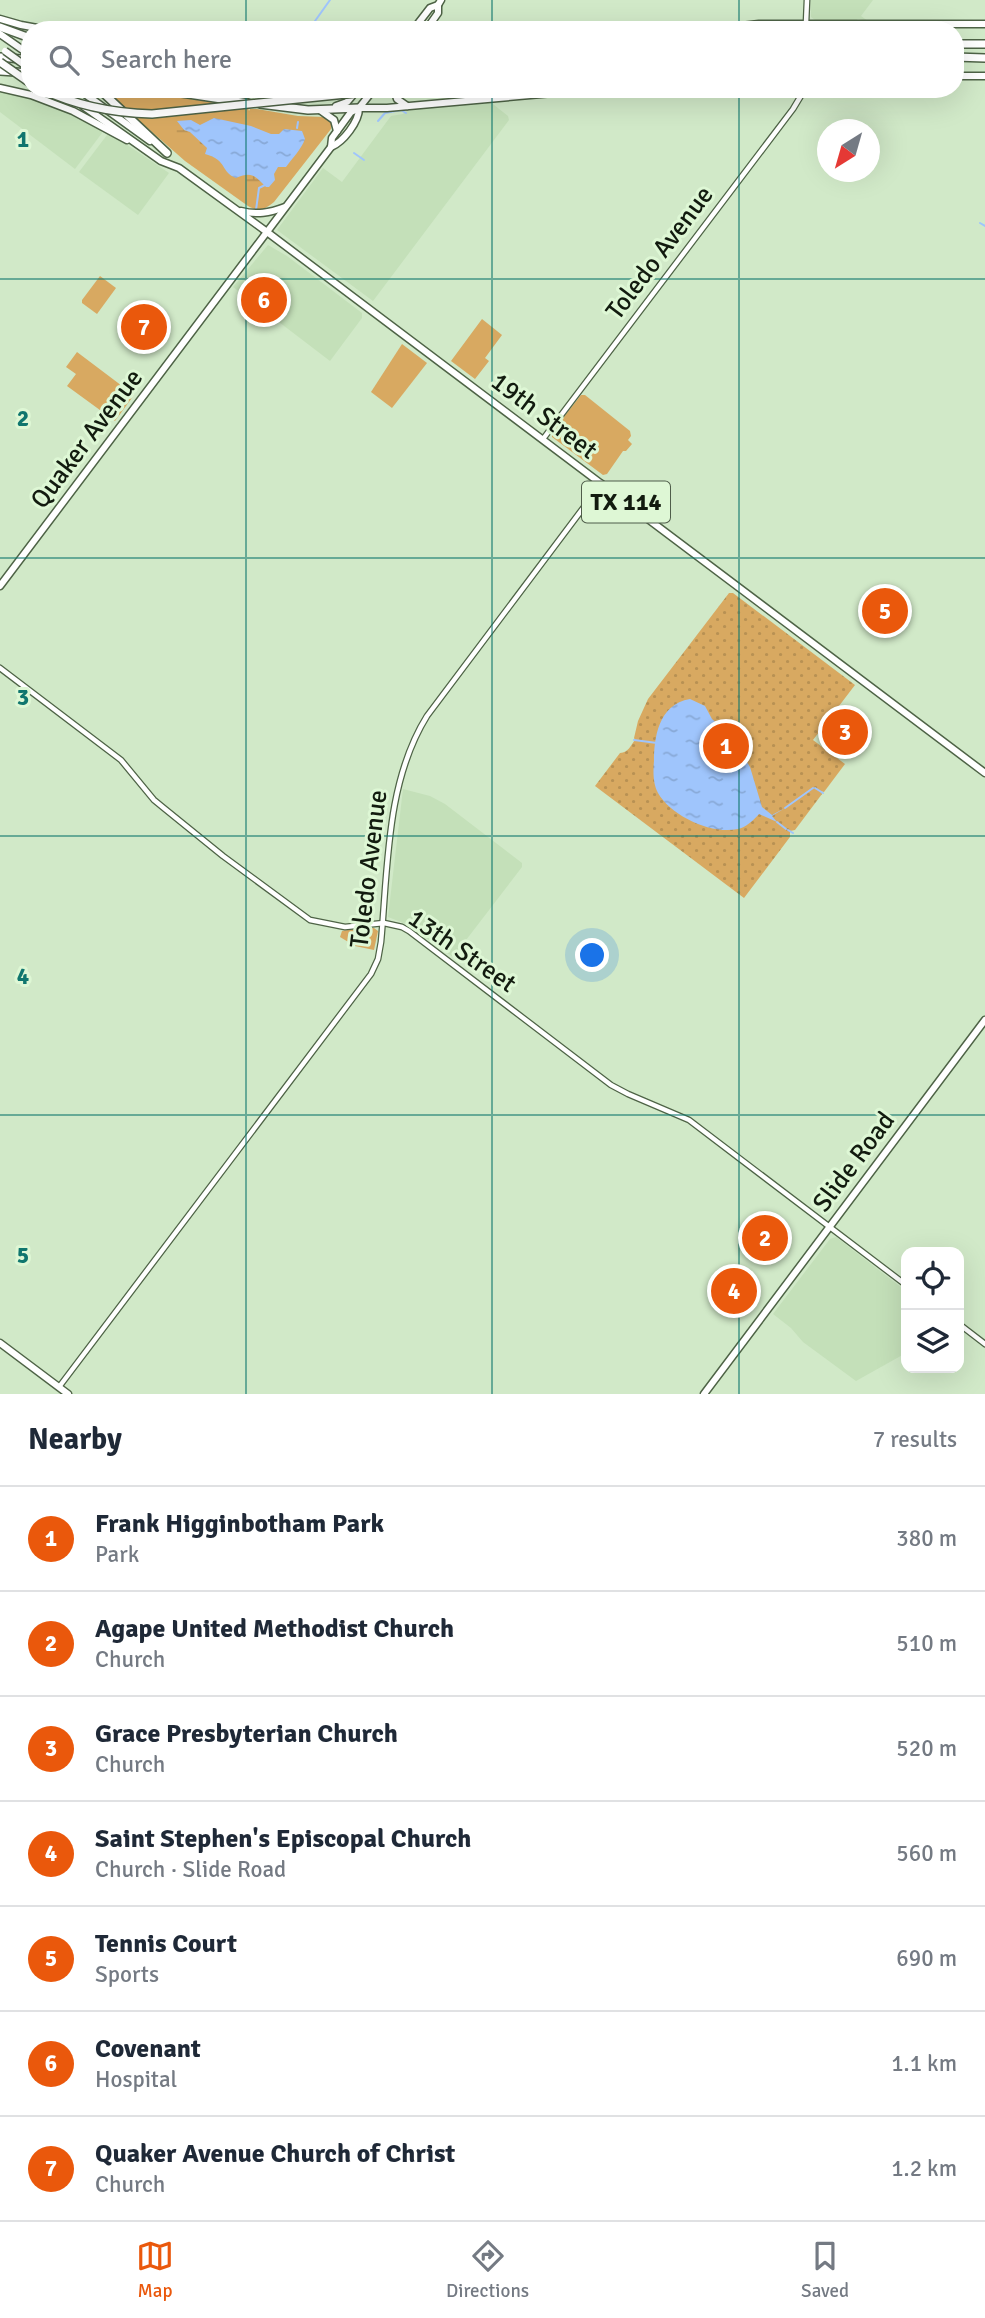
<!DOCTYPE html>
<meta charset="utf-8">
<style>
:root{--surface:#fff;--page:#f6f6f7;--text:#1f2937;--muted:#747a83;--line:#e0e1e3;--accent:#ea580c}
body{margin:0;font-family:Signika,sans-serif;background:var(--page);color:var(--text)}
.controls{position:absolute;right:21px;bottom:21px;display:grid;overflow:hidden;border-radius:14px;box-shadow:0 7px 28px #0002}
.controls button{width:63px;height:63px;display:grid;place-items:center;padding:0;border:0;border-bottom:2px solid var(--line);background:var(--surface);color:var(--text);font:35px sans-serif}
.compass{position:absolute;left:817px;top:119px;width:63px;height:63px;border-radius:50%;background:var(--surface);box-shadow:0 7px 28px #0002;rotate:217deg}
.you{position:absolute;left:593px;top:956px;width:24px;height:24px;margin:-18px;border:5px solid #fff;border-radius:50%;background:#1a73e8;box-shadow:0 0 0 10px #1a73e833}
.badge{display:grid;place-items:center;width:46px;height:46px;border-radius:50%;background:var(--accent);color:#fff;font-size:23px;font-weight:700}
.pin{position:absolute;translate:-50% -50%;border:4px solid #fff;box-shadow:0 2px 7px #0006}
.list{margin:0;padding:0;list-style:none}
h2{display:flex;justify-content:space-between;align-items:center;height:91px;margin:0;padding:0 28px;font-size:30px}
h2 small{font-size:23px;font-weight:400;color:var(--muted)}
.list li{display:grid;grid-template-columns:46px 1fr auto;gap:21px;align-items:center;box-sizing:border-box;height:105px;padding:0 28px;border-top:2px solid var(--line)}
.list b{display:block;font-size:26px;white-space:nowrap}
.list p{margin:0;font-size:23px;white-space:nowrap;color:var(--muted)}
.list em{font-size:23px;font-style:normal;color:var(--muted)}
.icon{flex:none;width:38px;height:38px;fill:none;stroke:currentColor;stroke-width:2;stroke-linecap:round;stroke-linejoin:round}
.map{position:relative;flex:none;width:985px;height:1394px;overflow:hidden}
.search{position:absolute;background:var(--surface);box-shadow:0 7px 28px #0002;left:21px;right:21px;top:21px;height:77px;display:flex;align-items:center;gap:18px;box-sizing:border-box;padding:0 24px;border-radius:28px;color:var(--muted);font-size:26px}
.sheet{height:826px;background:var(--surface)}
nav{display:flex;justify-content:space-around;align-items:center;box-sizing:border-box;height:98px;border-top:2px solid var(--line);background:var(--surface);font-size:19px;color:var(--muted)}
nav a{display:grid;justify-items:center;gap:4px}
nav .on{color:var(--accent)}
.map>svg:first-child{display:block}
.built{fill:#c4e0b9}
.grass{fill:#d8a961}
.wetland{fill:url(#wetland-marsh)}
.park{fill:url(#park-dots)}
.water{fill:url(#water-ripples)}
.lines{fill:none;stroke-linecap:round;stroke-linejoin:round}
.stream{stroke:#9fc5fc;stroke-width:2}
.minor-casing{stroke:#4e6346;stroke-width:7}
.major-casing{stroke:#4e6346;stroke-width:9}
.highway-casing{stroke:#4e6346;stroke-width:10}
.minor{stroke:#fff;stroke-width:4.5}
.major{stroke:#fff;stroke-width:6}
.highway{stroke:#fff;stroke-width:7}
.major-bridge-casing{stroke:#4e6346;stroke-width:9;stroke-linecap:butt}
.highway-bridge-casing{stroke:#4e6346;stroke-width:10;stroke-linecap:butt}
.major-bridge{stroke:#fff;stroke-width:6}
.highway-bridge{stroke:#fff;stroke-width:7}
.grid{fill:none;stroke:#0f766e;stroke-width:2;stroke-opacity:0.55}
.labels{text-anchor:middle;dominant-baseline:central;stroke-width:6;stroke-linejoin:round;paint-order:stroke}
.shield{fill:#def7d5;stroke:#4f5d4a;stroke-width:2}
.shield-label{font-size:24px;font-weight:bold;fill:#121b0f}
.street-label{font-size:26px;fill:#121b0f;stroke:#def7d5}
.grid-label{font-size:23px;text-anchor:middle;font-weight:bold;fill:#0f766e;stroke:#def7d5;stroke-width:6;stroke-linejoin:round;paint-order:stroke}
</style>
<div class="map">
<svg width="985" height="1394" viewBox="0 0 985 1394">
<defs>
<pattern id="wetland-marsh" width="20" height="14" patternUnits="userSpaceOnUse" patternTransform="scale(1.75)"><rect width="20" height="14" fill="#d8a961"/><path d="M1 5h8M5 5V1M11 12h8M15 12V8" fill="none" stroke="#b89153"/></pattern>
<pattern id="park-dots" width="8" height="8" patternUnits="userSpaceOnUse" patternTransform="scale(1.75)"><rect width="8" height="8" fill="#d8a961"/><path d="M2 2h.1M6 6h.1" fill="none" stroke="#b89153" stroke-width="1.8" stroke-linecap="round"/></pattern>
<pattern id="water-ripples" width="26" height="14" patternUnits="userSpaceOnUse" patternTransform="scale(1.75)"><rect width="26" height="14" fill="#9fc5fc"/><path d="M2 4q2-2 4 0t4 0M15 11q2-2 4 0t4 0" fill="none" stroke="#88a9d7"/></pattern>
</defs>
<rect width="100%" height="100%" fill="#d1e9c8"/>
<g class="built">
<path d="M811,0H873L861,16L868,21L858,19L855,21L815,20L811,17Z"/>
<path d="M0,90L11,91L68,110L100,128L102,133L75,169L0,112Z"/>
<path d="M489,101L508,116L509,120L373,301L277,230L323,168L342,182L391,116L403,114L408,109Z"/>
<path d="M107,135L114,136L169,173L138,215L79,172Z"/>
<path d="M268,245L287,256L362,313V318L330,361L233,287Z"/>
<path d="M403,789L430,796L445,804L522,863V867L453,957L406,924L388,917Z"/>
<path d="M836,1237L906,1291V1353L856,1381L803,1342L791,1328L773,1314L830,1239Z"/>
</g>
<g class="grass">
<path d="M103,89L119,90L122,92L123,89L139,91L248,108L249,111L250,109H257L298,116L324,117L331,121V129L274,202C264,210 259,212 248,206L185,161Z"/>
<path d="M100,276L116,288L97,314L82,303V300Z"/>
<path d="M482,319L502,335L485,358L489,361L475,379L451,361Z"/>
<path d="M402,344L427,363L392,408L371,392Z"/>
<path d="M77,352L134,395L115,421L67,386L76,374L66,367Z"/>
<path d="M581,395H585L630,431L631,436L628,440L632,444L626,451H623L607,474L603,475L552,437V432Z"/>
<path d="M886,597L898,606L885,624L873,616Z"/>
<path d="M366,927L374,928L378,931L374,950L355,946L340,937L342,931Z"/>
</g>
<g class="wetland">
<path d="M174,121L180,123L184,130C193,133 201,140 207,148L206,151L198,141L183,143L164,130L169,122Z"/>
<path d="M207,155L218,158C222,163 226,172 230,175C238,183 250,166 265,185C249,193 212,171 207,155Z"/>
</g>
<path class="park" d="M729,593H733L855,685L813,740L845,764L824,792L820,791L822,794L795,830L790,831V837L744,898L595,786L620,753C629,752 630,746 635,740L634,738L638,721L648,699Z"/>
<g class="water">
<path d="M214,118L251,126L271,134H279L284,129L302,131L305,139C301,150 293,157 286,167H278L274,174L275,180L269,187H266C255,176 252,171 236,178C220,172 228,160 205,154L207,148L190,132L184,130L177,121L191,120L200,125Z"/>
<path d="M690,699L705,706L712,719L730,735L734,749L744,757L750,767L762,807L772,815L785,808L772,816L777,822L759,814C755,819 745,828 738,829C712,835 671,816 658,793C653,784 653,772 654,761C654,739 658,704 690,699Z"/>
</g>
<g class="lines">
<g class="stream">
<path d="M312,30L315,21L330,0"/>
<path d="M378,121L385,113L401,110L406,113"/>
<path d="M297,128L298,122"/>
<path d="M354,153L364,160"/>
<path d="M256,210L259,188L265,185"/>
<path d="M980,223L985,226"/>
<path d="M634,740L657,743"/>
<path d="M815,788L823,793"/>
<path d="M785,808L813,788"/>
<path d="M777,822L786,829"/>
<path d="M788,830L793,833"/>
</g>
<g class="minor-casing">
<g id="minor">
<path d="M806,23L807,0"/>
<path d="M543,439L793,109L805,89"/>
<path d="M0,668L121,760L154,800L165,809L223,856L310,920L345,927L384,923L402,927L409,931L611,1085L628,1094L689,1120L906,1285"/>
<path d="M959,1324L985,1344"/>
<path d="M59,1387L371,974L378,959L381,942C388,867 386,782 427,716L602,483"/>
</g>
</g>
<g class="major-casing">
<g id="major">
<path d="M0,19L21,25L48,30"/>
<path d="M413,30L430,8L438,5L441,0"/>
<path d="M426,30L438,13V5"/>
<path d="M706,30L759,24H985"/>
<path d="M0,34L30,55"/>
<path d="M955,76H985"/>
<path d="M0,88L31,95L73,111L127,140"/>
<path d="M58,89L74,100"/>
<path d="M78,89L150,141"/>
<path d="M394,89L397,99L407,106"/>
<path d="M83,106L161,161L179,168L267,232L985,773"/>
<path d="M336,106L347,102L358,89"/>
<path d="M359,108H387L598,89"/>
<path d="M320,110L334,120L337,131"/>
<path d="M331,147L332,138L351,112L359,108L374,89"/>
<path d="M241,211C257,215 269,213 285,207"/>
<path d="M0,586L331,147C343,142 359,122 359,108"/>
<path d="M0,1343L68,1394"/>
<path d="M704,1394L985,1020"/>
</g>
</g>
<g class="highway-casing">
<g id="highway">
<path d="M0,27L30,38"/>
<path d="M955,44H985"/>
<path d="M0,57L30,60"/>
<path d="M955,57L985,58"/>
<path d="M0,71L30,73"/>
<path d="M99,89L167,153"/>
<path d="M155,89L248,103"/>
<path d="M260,104L308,110L359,108"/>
</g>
</g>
<use href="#minor" class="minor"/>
<use href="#major" class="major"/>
<use href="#highway" class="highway"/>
<g class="major-bridge-casing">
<path id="major-bridge" d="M5,51L30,69"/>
</g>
<g class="highway-bridge-casing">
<g id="highway-bridge">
<path d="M0,62L30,83"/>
<path d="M41,89C77,106 112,113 152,114L395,89"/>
</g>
</g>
<use href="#major-bridge" class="major-bridge"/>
<use href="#highway-bridge" class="highway-bridge"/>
</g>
<path class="grid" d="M246,0V30M492,0V30M739,0V30M246,89V1394M492,89V1394M739,89V1394M0,279H985M0,558H985M0,836H985M0,1115H985"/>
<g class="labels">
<rect class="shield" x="582" y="481.5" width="88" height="41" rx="5"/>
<g class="shield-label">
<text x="626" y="502">TX 114</text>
</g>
<g class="street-label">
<text transform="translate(660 253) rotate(-53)">Toledo Avenue</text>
<text transform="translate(544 416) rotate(37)">19th Street</text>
<text transform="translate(87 439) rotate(-53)">Quaker Avenue</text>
<text transform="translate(369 869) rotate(-83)">Toledo Avenue</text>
<text transform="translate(462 951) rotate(35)">13th Street</text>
<text transform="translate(854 1162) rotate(-53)">Slide Road</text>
</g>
</g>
<g class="grid-label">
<text x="23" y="147">1</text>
<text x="23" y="426">2</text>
<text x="23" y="705">3</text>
<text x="23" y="984">4</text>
<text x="23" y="1263">5</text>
</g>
</svg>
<div class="controls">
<button><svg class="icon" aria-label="locate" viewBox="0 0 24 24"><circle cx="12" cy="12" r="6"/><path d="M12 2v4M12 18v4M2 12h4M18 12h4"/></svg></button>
<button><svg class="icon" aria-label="layers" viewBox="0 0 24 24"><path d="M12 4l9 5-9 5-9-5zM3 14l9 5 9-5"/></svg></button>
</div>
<svg class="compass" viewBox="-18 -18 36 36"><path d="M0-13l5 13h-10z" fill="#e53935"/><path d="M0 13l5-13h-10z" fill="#747a83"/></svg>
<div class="you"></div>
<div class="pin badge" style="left:726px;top:746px">1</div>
<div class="pin badge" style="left:765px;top:1238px">2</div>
<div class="pin badge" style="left:845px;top:732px">3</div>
<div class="pin badge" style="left:734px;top:1291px">4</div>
<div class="pin badge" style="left:885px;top:611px">5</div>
<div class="pin badge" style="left:264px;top:300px">6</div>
<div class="pin badge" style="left:144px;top:327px">7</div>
<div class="search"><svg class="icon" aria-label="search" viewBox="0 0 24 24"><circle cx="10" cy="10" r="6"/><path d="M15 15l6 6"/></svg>Search here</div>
</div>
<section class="sheet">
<h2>Nearby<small>7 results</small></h2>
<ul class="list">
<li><span class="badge">1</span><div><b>Frank Higginbotham Park</b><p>Park</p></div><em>380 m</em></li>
<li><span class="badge">2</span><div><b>Agape United Methodist Church</b><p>Church</p></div><em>510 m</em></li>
<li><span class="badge">3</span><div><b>Grace Presbyterian Church</b><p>Church</p></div><em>520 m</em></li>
<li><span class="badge">4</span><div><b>Saint Stephen's Episcopal Church</b><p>Church · Slide Road</p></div><em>560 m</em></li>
<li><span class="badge">5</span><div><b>Tennis Court</b><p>Sports</p></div><em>690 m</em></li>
<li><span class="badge">6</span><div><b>Covenant</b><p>Hospital</p></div><em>1.1 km</em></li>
<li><span class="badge">7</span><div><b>Quaker Avenue Church of Christ</b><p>Church</p></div><em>1.2 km</em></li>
</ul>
</section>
<nav>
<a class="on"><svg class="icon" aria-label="map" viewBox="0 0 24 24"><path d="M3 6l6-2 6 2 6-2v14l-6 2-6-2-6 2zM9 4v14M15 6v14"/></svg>Map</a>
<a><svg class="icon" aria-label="directions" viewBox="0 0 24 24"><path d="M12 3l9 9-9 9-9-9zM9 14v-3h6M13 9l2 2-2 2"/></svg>Directions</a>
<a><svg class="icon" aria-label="saved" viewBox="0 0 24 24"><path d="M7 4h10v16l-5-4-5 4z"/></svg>Saved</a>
</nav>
